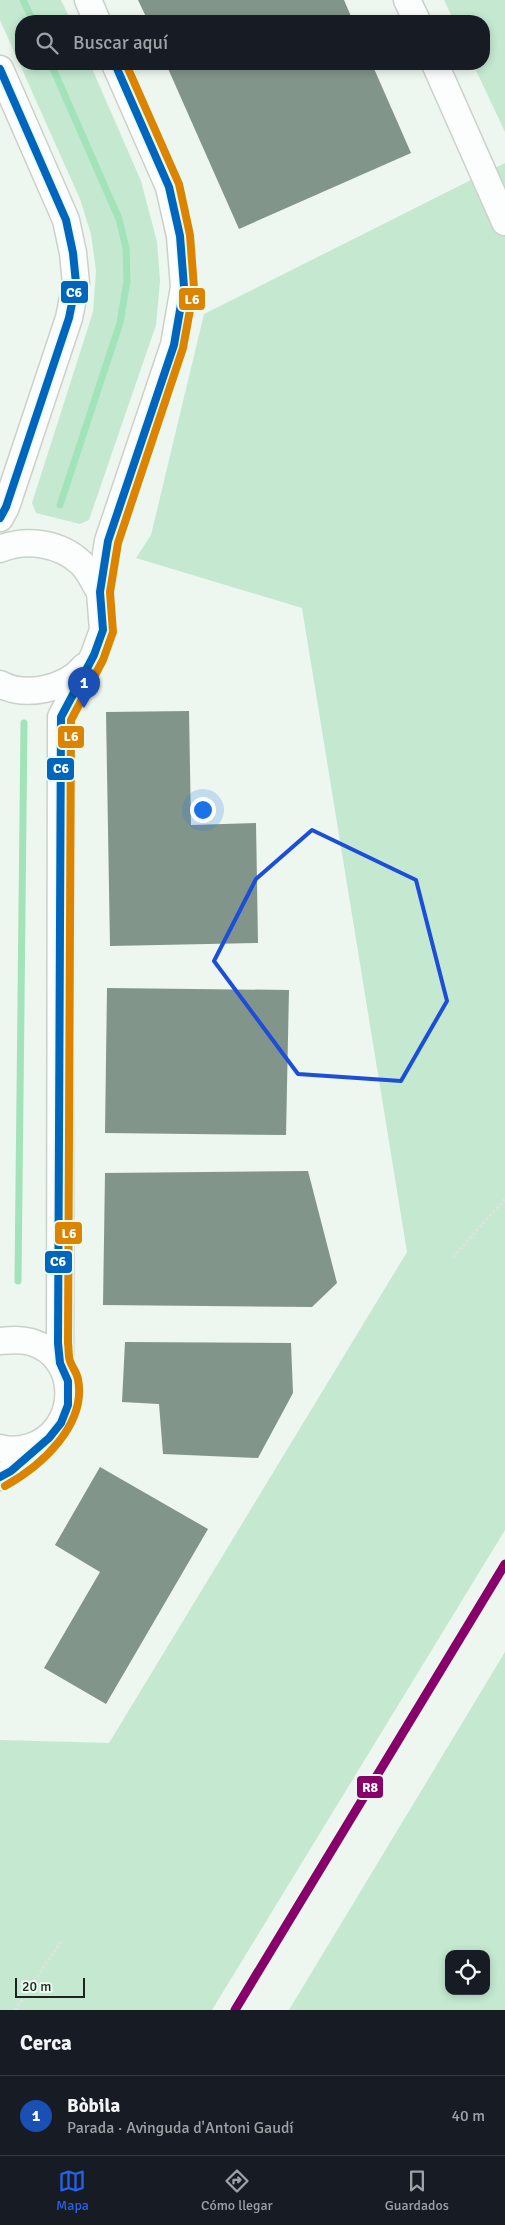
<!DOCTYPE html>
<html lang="es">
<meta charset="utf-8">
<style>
:root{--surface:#171b24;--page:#20242c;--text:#f1f3f6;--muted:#9ea1a6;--line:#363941;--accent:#2563eb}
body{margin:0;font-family:Signika,sans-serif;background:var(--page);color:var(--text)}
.controls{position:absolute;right:15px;bottom:15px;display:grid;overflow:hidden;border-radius:10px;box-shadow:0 2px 8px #0003}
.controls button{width:45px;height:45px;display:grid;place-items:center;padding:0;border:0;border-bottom:1px solid var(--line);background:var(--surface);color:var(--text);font:25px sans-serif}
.scale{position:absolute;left:15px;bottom:12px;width:70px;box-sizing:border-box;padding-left:5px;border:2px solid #1e2420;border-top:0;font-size:14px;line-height:18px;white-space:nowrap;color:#1e2420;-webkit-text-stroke:4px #e9faee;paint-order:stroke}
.you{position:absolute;left:202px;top:809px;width:18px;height:18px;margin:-12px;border:4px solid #fff;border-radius:50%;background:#1a73e8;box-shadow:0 0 0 8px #1a73e833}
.badge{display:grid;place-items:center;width:32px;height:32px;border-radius:50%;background:var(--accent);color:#fff;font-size:16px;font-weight:700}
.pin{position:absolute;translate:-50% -41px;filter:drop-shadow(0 1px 2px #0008)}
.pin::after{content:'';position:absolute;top:26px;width:18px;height:15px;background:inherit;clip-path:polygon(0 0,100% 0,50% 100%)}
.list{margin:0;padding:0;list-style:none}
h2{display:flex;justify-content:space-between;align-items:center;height:65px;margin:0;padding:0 20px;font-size:21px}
h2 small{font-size:16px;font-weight:400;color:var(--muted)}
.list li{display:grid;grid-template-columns:32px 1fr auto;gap:15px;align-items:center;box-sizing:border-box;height:80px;padding:0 20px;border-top:1px solid var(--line)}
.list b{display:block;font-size:19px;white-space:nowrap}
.list p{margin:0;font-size:16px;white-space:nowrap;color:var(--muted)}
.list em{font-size:16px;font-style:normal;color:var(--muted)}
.icon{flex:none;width:28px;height:28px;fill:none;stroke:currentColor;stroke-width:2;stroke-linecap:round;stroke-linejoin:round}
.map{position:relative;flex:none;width:505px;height:2010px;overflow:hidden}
.search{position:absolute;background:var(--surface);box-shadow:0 2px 8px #0003;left:15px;right:15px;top:15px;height:55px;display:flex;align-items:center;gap:12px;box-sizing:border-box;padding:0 18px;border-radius:20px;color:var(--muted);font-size:19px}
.sheet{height:145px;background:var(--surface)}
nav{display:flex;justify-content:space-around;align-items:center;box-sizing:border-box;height:70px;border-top:1px solid var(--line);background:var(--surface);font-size:14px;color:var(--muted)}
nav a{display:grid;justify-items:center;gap:2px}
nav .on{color:var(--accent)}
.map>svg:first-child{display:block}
.green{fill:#c4e9d0;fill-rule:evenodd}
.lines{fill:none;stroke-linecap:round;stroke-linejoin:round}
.stream{stroke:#a2e3b9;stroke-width:7}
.building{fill:#82958a}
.street-casing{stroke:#cad1cb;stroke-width:29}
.path{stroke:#dfe2e0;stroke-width:3;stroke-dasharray:2.5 2.5;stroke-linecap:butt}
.street{stroke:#fcfefd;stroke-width:26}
.bus-1-casing{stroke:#e9faee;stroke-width:11}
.bus-2-casing{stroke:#e9faee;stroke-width:11}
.bus-1{stroke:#0065bd;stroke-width:8}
.bus-2{stroke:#dc8400;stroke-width:8}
.rail-1-casing{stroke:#e9faee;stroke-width:12}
.rail-1{stroke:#88006a;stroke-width:9}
.marked{fill:none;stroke:#1d4ed8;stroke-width:4;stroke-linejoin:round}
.line-badge{stroke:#e9faee;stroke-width:2}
.badge-label{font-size:14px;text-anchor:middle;font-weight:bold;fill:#fff}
</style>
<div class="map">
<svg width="505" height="2010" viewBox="0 0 505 2010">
<rect width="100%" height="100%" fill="#edf6ef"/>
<g class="green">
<path d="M0,0H61L71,21H21V64H90L141,181L157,242L160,281L156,325L89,520L80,524L36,513L32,503L93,312L96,271L91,234L80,199L0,20Z"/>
<path d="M444,0H505V132L473,64H484V21H454Z"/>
<path d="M505,163V1530L212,2010H0V1740L109,1743L407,1252L302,608L136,558L151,535L204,314Z"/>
<path d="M505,1652V2010H289ZM449,1954H486V1991H449Z"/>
</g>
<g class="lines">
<g class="stream">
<path d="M23,0L33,21"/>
<path d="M51,64L119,219L126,248L127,281L120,323L60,505"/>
<path d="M18,1281L24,723"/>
</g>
</g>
<g class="building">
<path d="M138,0H344L353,21H148Z"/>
<path d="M166,64H372L411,153L239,229Z"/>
<path d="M189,711L191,825L256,823L258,943L110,946L106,712Z"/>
<path d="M107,988L289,990L286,1135L105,1133Z"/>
<path d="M308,1171L337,1283L312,1307L103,1305L105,1173Z"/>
<path d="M125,1342L291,1343L293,1393L258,1458L163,1454L159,1404L122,1402Z"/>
<path d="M100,1467L208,1529L106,1704L44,1668L100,1572L55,1545Z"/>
</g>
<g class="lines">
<g class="street-casing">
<g id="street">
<path d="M88,0L97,21"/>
<path d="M407,0L417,21"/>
<path d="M435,64L505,222"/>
<path d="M0,69L66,220L73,253L76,283L69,318L6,507L0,518"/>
<path d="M0,549C26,538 60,543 81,563C89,570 94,583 100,592"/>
<path d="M0,684C25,698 66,689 84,667"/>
<path d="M0,1341C11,1340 20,1339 31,1342C82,1357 80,1431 30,1447C20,1450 10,1451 0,1448"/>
<path d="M60,1363L61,717L94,655L103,630L100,592L108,541L174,345L184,287L180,236L169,187L115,64"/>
<path d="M0,1477L11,1471L40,1445"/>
</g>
</g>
<g class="path">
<path d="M453,1257L505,1199"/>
<path d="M15,2010L62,1940"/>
</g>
<use href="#street" class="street"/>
<g class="bus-1-casing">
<g id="bus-1">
<path d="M0,69L66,220L73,253L76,283L69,318L6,507L0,518"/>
<path d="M0,1477L11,1471L49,1438L61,1423L68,1405V1381L60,1363L58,1343L61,717L94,655L103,630L100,592L108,541L174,345L184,287L180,236L169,187L115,64"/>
</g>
</g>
<g class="bus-2-casing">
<path id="bus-2" d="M5,1486C41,1466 87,1425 78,1379C77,1373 72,1367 70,1361C68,1356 69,1349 68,1343L71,720L103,660L113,632L110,592L118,543L183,348L194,288L190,235L179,184L126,64"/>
</g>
<use href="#bus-1" class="bus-1"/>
<use href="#bus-2" class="bus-2"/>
<g class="rail-1-casing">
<path id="rail-1" d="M235,2010L505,1564"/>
</g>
<use href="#rail-1" class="rail-1"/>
</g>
<path class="marked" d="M312,830L416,880L447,1001L401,1081L298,1074L214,961L256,879Z"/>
<g class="line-badge">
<rect x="60" y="280" width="29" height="24" rx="5" fill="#0065bd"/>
<rect x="178" y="287" width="28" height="24" rx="5" fill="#dc8400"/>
<rect x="57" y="725" width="28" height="24" rx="5" fill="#dc8400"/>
<rect x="46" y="757" width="29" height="24" rx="5" fill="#0065bd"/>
<rect x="54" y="1221" width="29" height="24" rx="5" fill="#dc8400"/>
<rect x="44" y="1250" width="29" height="24" rx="5" fill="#0065bd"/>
<rect x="356" y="1775" width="28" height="24" rx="5" fill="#88006a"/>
</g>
<g class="badge-label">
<text x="74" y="297">C6</text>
<text x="192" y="304">L6</text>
<text x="71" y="741">L6</text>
<text x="61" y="773">C6</text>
<text x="69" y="1238">L6</text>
<text x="58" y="1266">C6</text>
<text x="370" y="1792">R8</text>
</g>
</svg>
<div class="controls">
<button><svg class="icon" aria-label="locate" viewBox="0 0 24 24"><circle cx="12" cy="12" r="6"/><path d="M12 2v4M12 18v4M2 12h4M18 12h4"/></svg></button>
</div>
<div class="scale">20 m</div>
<div class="you"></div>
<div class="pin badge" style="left:84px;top:708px;background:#1a4fb4">1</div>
<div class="search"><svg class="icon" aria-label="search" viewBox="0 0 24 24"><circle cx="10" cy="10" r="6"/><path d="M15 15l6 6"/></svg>Buscar aquí</div>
</div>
<section class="sheet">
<h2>Cerca<small></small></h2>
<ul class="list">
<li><span class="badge" style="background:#1a4fb4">1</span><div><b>Bòbila</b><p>Parada · Avinguda d'Antoni Gaudí</p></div><em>40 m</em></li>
</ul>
</section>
<nav>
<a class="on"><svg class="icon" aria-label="map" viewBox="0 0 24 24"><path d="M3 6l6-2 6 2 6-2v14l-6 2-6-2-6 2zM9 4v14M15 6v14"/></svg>Mapa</a>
<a><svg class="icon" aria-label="directions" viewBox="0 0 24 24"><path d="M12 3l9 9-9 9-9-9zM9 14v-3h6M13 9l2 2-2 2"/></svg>Cómo llegar</a>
<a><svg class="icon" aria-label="saved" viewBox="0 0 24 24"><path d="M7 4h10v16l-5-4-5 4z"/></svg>Guardados</a>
</nav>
